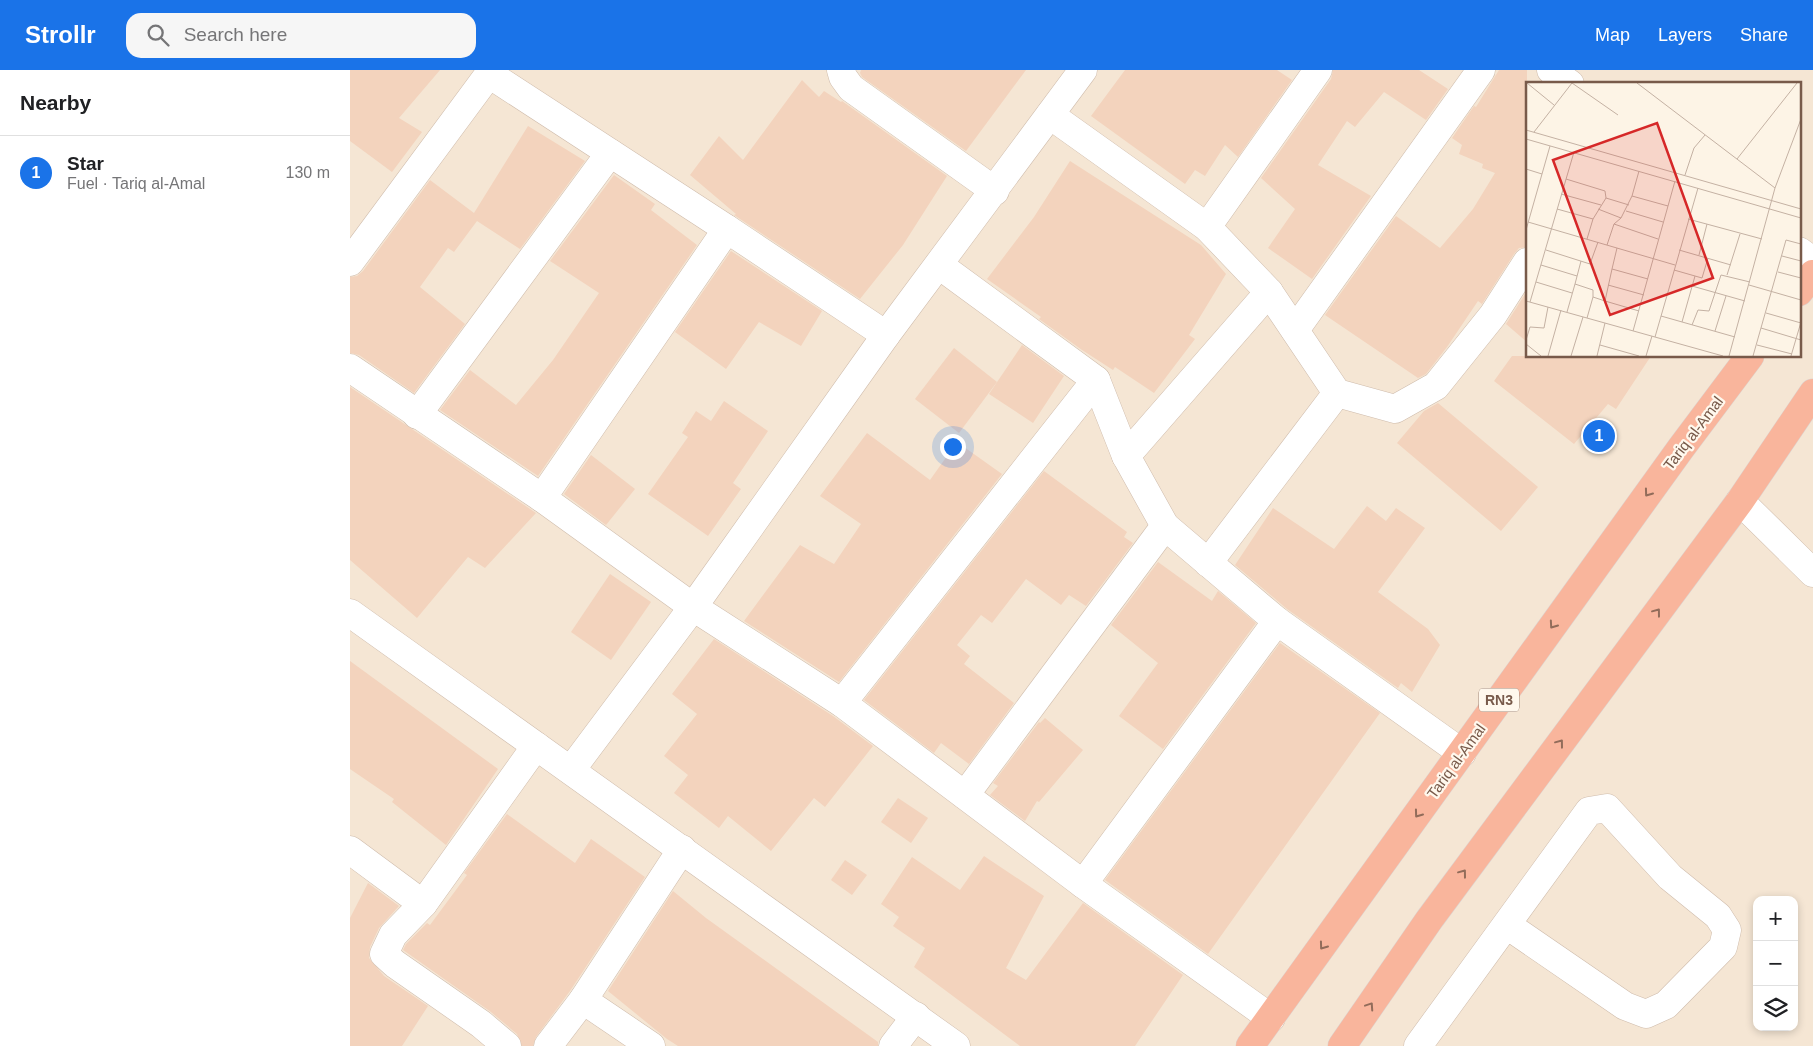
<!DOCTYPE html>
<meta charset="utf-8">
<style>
:root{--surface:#fff;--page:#f6f6f6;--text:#202124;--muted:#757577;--line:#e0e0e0;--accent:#1a73e8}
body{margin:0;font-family:Helvetica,sans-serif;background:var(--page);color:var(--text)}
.controls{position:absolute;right:15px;bottom:15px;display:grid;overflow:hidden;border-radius:10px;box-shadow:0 2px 8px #0003}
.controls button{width:45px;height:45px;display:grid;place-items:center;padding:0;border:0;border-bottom:1px solid var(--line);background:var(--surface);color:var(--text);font:25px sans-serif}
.you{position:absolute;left:602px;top:376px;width:18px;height:18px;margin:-12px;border:4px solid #fff;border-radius:50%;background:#1a73e8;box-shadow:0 0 0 8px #1a73e833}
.badge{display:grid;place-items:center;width:32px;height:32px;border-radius:50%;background:var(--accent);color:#fff;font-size:16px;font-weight:700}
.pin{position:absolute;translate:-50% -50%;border:2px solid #fff;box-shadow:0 1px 5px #0006}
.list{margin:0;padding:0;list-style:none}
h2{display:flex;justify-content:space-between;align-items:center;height:65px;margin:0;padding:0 20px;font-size:21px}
h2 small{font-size:16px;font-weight:400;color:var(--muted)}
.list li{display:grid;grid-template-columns:32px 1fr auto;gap:15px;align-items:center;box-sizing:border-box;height:75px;padding:0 20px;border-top:1px solid var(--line)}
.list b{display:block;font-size:19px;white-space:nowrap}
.list p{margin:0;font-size:16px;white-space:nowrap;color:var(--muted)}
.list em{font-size:16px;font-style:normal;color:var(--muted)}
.icon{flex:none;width:28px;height:28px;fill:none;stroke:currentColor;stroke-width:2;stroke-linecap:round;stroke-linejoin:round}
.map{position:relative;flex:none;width:1463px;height:976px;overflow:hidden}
header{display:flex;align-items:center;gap:30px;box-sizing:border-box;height:70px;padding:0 25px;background:var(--accent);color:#fff}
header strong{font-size:24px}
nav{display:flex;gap:28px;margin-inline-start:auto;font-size:18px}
.search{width:350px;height:45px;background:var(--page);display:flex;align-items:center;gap:12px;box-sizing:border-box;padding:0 18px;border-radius:15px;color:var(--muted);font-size:19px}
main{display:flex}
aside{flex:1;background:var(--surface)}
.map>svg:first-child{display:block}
.residential{fill:#f5e6d4;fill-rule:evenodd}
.building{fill:#f3d3bd}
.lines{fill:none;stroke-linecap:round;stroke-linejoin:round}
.minor-casing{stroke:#cfbcac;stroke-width:29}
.highway-casing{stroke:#dcd4d0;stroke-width:29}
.minor{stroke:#fff;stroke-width:28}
.highway{stroke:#f9b59c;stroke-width:28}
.oneway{stroke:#926c5a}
.labels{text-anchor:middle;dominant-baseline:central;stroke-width:4.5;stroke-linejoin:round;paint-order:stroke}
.shield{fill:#fff8ed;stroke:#a0897b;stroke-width:1}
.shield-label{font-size:14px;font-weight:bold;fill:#785a4a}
.street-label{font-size:15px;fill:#785a4a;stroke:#fff8ed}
.inset-road{fill:none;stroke:#c4b1a3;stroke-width:1}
.view{fill:#d62828;fill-opacity:0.15;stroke:#d62828;stroke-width:2.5}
.inset-edge{fill:none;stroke:#785a4a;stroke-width:2.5}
</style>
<header>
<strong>Strollr</strong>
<div class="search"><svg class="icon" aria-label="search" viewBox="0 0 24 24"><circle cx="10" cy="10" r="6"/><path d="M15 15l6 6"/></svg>Search here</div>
<nav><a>Map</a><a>Layers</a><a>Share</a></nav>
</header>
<main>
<aside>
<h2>Nearby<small></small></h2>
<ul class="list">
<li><span class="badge">1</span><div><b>Star</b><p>Fuel · Tariq al-Amal</p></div><em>130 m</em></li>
</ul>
</aside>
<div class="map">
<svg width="1463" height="976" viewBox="0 0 1463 976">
<rect width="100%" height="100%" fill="#fdf4e6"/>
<path class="residential" d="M0,0H1463V976H0ZM1177,14H1449V286H1177ZM1407,830H1444V957H1407Z"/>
<g class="building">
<path d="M0,0H90L49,48L72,62L42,102L0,71Z"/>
<path d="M511,0H676L616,81L512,7L510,3Z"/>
<path d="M775,0H927L942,10L888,87L875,75L855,106L845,100L835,114L741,46Z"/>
<path d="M983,0H1069L1098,19L1076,50L1034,22L1005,57L997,51L968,95L1021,126L962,209L918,178L945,139L911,108L981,9Z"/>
<path d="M1149,0H1177V177L1169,178L1164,184L1132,234L1128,231L1097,277L1076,304L1068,308L975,245L1046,146L1090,178L1123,139L1145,103L1132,98L1133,94L1109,84L1112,75L1102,68L1124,36L1126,37Z"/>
<path d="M452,10L469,27L474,21L491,32L492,31L597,106L553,175L510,229L384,145L386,144L340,105L369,66L393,90Z"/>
<path d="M178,56L235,91L170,179L127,151L104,182L98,178L70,217L115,254L64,323L9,285L0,283V207L7,206L13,201L80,110L124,143Z"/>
<path d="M720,91L851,175L876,204L839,265L845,269L804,323L765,297L763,300L732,280L689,249L691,247L637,209L684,147Z"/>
<path d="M264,105L305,134L301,140L347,175L188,406L90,340L120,300L166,335L203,290L249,223L200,191Z"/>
<path d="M381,181L472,241L451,276L409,252L376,299L325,262Z"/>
<path d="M1177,221V272L1156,254Z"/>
<path d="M672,275L714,306L683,353L639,324Z"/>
<path d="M604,278L647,312L609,363L565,329Z"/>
<path d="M1162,286H1301L1266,339L1258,334L1224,374L1144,311Z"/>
<path d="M0,317L186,443L135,498L118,487L67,548L0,490Z"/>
<path d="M374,331L418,361L383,413L391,419L358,466L298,424L338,367L332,363L346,341L361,351Z"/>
<path d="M1088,333L1188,417L1151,461L1047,373L1074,341Z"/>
<path d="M517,363L580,410L607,372L652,404L489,612L394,551L450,475L484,494L511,454L470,426Z"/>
<path d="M241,385L285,419L256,455L214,424Z"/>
<path d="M694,401L777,462L774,467L783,473L736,536L719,525L711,535L676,509L642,553L631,545L607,575L620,586L614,594L664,633L619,694L591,673L584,683L514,630Z"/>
<path d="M1017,436L1036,451L1046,438L1075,458L1028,522L1078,559L1090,575L1062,622L1051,613L1048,618L937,539L885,495L923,438L984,479Z"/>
<path d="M808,492L862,531L868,521L906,553L813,679L769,646L808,593L761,555Z"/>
<path d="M260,504L301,532L261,590L221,562Z"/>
<path d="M364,569L483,646L523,676L475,737L464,728L421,781L378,746L369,758L324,723L338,705L314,686L347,644L322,624Z"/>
<path d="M930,573L1030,643L858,884L755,810Z"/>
<path d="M0,591L148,699L96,775L42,732L44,729L0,699Z"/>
<path d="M695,648L733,680L689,732L687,731L675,751L640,725L648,716L643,713L689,652L690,653Z"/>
<path d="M548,728L578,748L561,773L531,752Z"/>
<path d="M157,744L225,793L241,769L295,807L220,921L186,967L183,976H172L167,964L141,942L53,880L56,874L77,853L80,855L117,805L114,803Z"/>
<path d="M634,786L694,826L656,898L676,910L733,833L833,905L785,976H670L564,897L575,878L543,856L549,847L531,834L562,787L610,820Z"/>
<path d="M495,790L517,805L502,825L481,810Z"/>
<path d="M18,813L49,836L29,858L20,877L19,888L34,906L78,936L52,976H0V848Z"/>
<path d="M323,821L356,848L528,972V976H328L317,969L258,921Z"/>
</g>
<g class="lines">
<g class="minor-casing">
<g id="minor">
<path d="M491,0L493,7L501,18L645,121"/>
<path d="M1201,0L1220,14"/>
<path d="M700,45L857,157L919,222L987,323L1045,339L1086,316L1143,245L1177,192"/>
<path d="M857,157L968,0"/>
<path d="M1449,181L1463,191"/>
<path d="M0,192L139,4L377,159"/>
<path d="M589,195L746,310L776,386L919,222"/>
<path d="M945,260L1131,0"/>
<path d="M0,298L192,428L343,537L492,633L733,814L921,948"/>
<path d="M67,345L260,83"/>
<path d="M192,428L377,159L536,265"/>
<path d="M1390,431L1463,503"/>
<path d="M858,493L987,323"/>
<path d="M0,543L606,976"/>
<path d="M927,551L1112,683"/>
<path d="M492,633L746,310"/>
<path d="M221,700L343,537L536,265L733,0"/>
<path d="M615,725L815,456"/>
<path d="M0,780L73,834"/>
<path d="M733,814L927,551L815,456L776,386"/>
<path d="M233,930L301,976"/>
<path d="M157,976L131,954L45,894L34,884L43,865L73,834L186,676"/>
<path d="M198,976L233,930L332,779"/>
<path d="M543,976L566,946"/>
<path d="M1068,976L1239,741L1257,738L1320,807L1368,846L1377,860L1373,877L1316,935L1296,944L1275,936L1157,855"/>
</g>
</g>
<g class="highway-casing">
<g id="highway">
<path d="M1449,222L1463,204"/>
<path d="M900,976L1331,378L1400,286"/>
<path d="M992,976L1079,850L1390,431L1463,323"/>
</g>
</g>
<use href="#minor" class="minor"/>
<use href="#highway" class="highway"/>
</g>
<defs><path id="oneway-chevron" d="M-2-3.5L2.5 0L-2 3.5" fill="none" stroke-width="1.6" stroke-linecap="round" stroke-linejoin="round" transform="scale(1.25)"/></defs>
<g class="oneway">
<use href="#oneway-chevron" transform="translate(1298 423) rotate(126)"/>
<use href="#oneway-chevron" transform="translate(1307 542) rotate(-53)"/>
<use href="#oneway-chevron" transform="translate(1203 555) rotate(125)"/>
<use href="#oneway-chevron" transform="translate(1210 673) rotate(-53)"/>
<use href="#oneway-chevron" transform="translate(1068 744) rotate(126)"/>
<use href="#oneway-chevron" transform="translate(1113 803) rotate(-53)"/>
<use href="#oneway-chevron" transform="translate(973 876) rotate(126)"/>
<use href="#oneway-chevron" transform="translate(1020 936) rotate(-56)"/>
</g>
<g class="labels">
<rect class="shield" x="1129" y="618.5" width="40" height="23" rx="4"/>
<g class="shield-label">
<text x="1149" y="630">RN3</text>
</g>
<g class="street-label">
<text transform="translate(1343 363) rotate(-53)">Tariq al-Amal</text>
<text transform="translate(1106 691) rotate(-54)">Tariq al-Amal</text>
</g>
</g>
<g transform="translate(1176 12)">
<rect width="275" height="275" fill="#fdf4e6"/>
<path class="inset-road" d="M1,1L28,23M46,1L92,33M111,1L249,106M0,48L275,127M8,50L46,1M0,57L275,136M211,77L271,1M0,87L16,92M159,93L168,66L179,53M40,97L79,109L80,116L67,137L61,157M35,112L75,123M106,114L113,89M80,116L103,123M31,127L67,137M72,127L95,136L88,142L81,163M100,129L137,140M95,136L106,114L142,124M162,137L236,157M2,140L149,183M88,142L132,157M0,148L24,64M91,166L86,187L122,197M20,168L64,182L72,160M153,168L205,183M173,173L181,142M256,174L275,179M15,183L51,194M86,187L79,219L113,229M148,188L176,196L182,176M252,190L275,196M201,193L214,152M10,200L46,211M49,202L55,179M82,203L118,213M223,203L275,218M166,204L219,219M0,219L197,274M4,220L48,70M41,230L49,202L67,208V215M240,231L275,241M135,234L209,255M61,236L67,215L79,219M156,240L169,194M166,243L172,228L183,229L195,193L224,200M235,246L275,258M107,249L149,99M189,249L200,214M129,255L172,106M0,258L4,245L18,246L22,225M0,262L15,274M74,263L113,274M231,263L266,272M22,274L35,228M45,274L57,235M71,274L79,241M120,274L126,254M203,274L249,106L275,37M227,274L260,158L275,162M265,274L275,240"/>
<path class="view" d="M131,41L187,196L84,233L27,78Z"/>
<rect width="275" height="275" class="inset-edge"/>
</g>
</svg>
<div class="controls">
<button>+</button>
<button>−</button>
<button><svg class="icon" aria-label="layers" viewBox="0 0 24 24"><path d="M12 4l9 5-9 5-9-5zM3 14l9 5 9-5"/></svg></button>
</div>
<div class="you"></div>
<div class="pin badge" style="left:1249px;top:366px">1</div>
</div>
</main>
